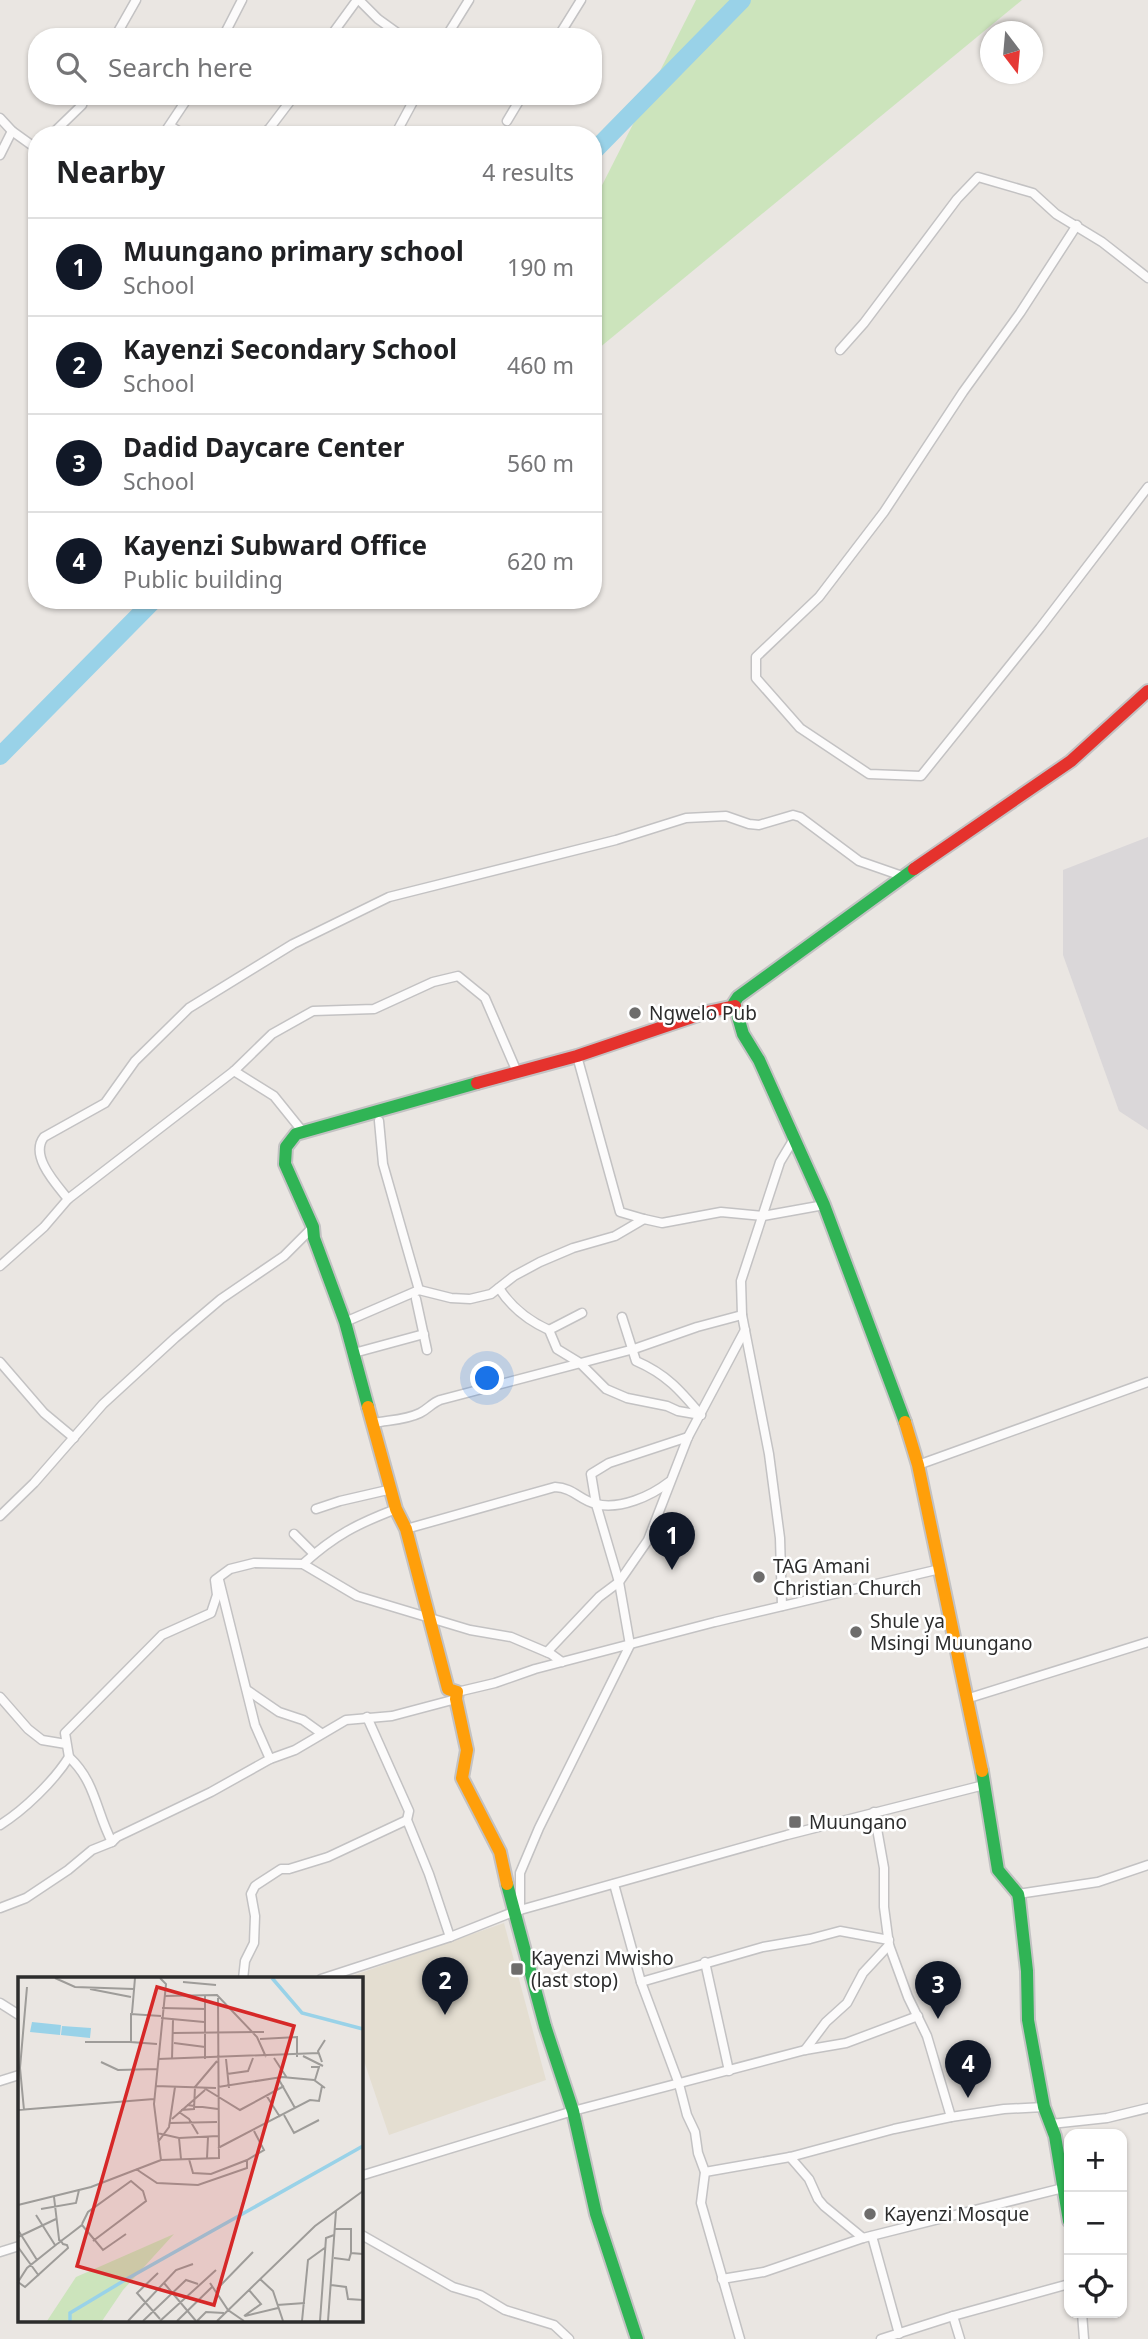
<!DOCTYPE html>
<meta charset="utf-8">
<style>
:root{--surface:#fff;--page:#f2f2f2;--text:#202124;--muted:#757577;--line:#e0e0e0;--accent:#111827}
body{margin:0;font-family:"Noto Sans",sans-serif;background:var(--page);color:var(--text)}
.controls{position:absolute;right:21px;bottom:21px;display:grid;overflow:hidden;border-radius:14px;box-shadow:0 2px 5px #0004}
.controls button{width:63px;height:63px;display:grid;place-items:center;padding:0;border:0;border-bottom:2px solid var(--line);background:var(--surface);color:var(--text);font:35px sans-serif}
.compass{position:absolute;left:980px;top:21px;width:63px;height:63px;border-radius:50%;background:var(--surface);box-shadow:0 2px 5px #0004;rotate:164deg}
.you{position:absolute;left:488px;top:1379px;width:24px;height:24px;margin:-18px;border:5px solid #fff;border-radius:50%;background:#1a73e8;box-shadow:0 0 0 10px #1a73e833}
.badge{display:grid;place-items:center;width:46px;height:46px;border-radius:50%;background:var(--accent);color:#fff;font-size:23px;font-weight:700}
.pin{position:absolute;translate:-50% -58px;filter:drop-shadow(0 2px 4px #0008)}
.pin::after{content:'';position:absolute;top:37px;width:24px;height:21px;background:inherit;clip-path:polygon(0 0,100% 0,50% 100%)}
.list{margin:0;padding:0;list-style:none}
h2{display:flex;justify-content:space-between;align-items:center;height:91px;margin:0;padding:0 28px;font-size:30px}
h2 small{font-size:23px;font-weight:400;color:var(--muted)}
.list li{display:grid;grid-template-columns:46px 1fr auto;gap:21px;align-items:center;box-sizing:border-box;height:98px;padding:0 28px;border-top:2px solid var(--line)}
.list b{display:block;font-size:26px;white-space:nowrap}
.list p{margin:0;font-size:23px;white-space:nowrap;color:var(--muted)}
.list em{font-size:23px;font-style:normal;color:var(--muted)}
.icon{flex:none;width:38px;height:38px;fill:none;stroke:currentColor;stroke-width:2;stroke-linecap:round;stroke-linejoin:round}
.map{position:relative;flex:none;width:1148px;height:2339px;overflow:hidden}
.search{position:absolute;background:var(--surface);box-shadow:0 2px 5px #0004;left:28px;top:28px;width:574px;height:77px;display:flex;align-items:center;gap:18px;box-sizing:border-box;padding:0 24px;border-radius:28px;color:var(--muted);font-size:26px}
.panel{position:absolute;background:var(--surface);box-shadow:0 2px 5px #0004;left:28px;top:126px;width:574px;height:483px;border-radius:28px}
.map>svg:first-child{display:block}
.industrial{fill:#dad7d9}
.education{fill:#e4ded1}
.green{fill:#cce4bc}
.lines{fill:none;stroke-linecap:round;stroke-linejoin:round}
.river{stroke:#99d2e8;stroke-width:18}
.street-casing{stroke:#c3c2c3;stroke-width:11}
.fast-casing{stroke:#c3c2c3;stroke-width:16}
.slow-casing{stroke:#c3c2c3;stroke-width:16}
.jam-casing{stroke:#c3c2c3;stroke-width:16}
.street{stroke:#fcfbfb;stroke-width:8}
.fast{stroke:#30b455;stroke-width:12}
.slow{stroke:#ff9f0a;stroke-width:12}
.jam{stroke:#e5322d;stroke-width:12}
.poi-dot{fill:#6e6d6c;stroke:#fff;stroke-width:2.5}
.labels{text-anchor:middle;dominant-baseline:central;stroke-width:5;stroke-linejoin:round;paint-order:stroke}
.poi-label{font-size:19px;fill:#2c2c2c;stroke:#fff;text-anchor:start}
.inset-river{fill:none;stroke:#99d2e8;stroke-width:3.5}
.inset-road{fill:none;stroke:#9e9c99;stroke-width:2}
.view{fill:#d62828;fill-opacity:0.15;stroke:#d62828;stroke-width:3.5}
.inset-edge{fill:none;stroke:#2c2c2c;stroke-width:3.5}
</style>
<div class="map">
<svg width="1148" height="2339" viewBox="0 0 1148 2339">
<rect width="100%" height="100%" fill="#eae6e2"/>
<path class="industrial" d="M1148,837V1130L1119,1111L1063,955V870Z"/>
<path class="education" d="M504,1923L546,2080L389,2135L361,2052L360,1979L346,1978Z"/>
<path class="green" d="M696,0H1022L593,353V203Z"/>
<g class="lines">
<g class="river">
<path d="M593,152L742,0"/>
<path d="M0,756L154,600"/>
</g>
<g class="street-casing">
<g id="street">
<path d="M359,0L378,19L403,37"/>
<path d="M115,37L136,0"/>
<path d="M223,37L242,0"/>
<path d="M330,37L357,0"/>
<path d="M446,37L469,0"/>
<path d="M558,37L581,0"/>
<path d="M0,118L12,131L37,149"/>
<path d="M507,121L522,96"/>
<path d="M170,126L185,135"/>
<path d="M51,135L82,105L85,96"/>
<path d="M163,135L189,96"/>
<path d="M261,135L269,129L294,96"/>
<path d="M395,135L416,96"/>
<path d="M0,155L12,131"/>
<path d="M1077,225L1020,313L963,392L884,512L819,597L756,657V678L800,728L869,774L921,776L1040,628L1148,487"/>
<path d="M840,350L864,323L957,199L978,177L1033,193L1056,214L1102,242L1148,278"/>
<path d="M577,1056L620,1212L644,1219"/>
<path d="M234,1071L274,1096L303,1132"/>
<path d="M379,1121L383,1164L419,1290"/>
<path d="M68,1199C57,1185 29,1156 44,1137L105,1103L135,1061L189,1008L293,944L389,897L616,840L686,818L726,816L749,824L759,825L793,815L800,817L859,861L905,877"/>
<path d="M0,1266L44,1227L68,1199L234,1071L272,1034L313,1011L374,1009L433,982L458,976L485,998L517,1072"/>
<path d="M499,1288C511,1307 529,1321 549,1330L557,1349L580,1363L606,1389L627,1398L667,1406L678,1411L701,1415"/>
<path d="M416,1299L427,1350"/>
<path d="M622,1317L636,1361C666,1374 680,1390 701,1415"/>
<path d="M345,1322L419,1290L451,1298L470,1299L491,1294L514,1276L540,1262L573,1248L615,1236L644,1219L662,1223L721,1212L763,1216L824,1205"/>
<path d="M549,1330L582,1313"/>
<path d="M354,1353L424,1334"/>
<path d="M0,1362L44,1413L74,1438"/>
<path d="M374,1423C389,1420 406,1420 420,1413C428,1409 432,1403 440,1400L634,1349L697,1327L742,1315"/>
<path d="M918,1465L1148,1382"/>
<path d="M316,1509L340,1501L392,1489"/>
<path d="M0,1516L34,1483L103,1404L175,1338L221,1299L284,1256L313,1227"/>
<path d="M406,1529L555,1487C574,1488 579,1500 596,1504C620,1510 651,1496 669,1482"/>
<path d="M294,1534L314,1554"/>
<path d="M303,1564C335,1535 357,1524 396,1509"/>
<path d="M219,1580L255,1725L270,1759"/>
<path d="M782,1606L780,1538L769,1454L742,1315L741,1281L780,1162L795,1137"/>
<path d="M547,1652L599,1597L619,1582L648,1540L688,1437L745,1330"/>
<path d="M247,1690L279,1712L303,1720L321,1733"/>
<path d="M457,1692L495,1683L535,1669L715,1622L940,1569"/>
<path d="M0,1697L28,1729L42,1740L66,1744"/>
<path d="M966,1699L1148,1642"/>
<path d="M367,1717L409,1811L407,1820L429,1874L450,1937"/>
<path d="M69,1757C96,1782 96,1812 112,1842"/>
<path d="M874,1812L884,1868V1907L889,1945L908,1997L927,2036L951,2117"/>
<path d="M0,1825C24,1810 54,1781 69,1757L65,1733L162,1635L211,1613L217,1595L215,1580L230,1569L254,1563L303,1564L357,1596L470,1630L511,1637L551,1654L562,1662"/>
<path d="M614,1884L641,1982L679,2084L687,2115L695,2132L698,2153L705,2172L701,2203L740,2339"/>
<path d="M1018,1894L1098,1882L1148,1865"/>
<path d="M0,1908L26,1898L68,1870L92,1850L112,1842L117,1837L211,1792L270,1759L295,1750L346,1720L392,1716L456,1699"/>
<path d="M520,1910V1873L539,1828L630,1645L619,1582L596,1504L591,1474L609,1463L688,1437"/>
<path d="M705,1962L729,2071"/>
<path d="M243,1979L245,1961L254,1943L255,1916L251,1894L255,1886L281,1869H289L328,1857L407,1820"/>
<path d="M321,1979L450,1937L513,1912L787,1835L984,1785"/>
<path d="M641,1982L763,1947L810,1939L840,1931L889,1940"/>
<path d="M0,2003L19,2015"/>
<path d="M805,2050L826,2022L847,2003L863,1973L889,1945"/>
<path d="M0,2081L19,2075"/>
<path d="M1051,2124L1107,2118L1148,2108"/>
<path d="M790,2157L809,2179L818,2199L824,2206L863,2238"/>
<path d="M705,2172L790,2157L894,2129L951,2117L1004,2109L1044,2107"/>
<path d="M360,2176L573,2111L805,2050L846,2043L918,2016"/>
<path d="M360,2234L453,2287L480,2295L505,2310L554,2325L569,2339"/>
<path d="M872,2236L899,2334"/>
<path d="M0,2252L19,2246"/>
<path d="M722,2279L764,2272L863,2238L1063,2188"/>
<path d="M1082,2313L1084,2339"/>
<path d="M953,2316L960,2339"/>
<path d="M881,2339L953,2316L1069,2284"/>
</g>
</g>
<g class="fast-casing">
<g id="fast">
<path d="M368,1407L345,1322L314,1238L313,1227L285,1164L286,1147L296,1134L477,1083"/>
<path d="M905,1422L824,1205L759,1060L743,1034L734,1003L738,997L914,869"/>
<path d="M982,1771L998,1870L1018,1894L1019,1899L1027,1971L1028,2020L1044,2107L1055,2136L1069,2221"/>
<path d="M507,1884L545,2026L573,2111L596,2214L637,2339"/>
</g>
</g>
<g class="slow-casing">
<g id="slow">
<path d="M368,1407L396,1509L406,1529L448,1689L457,1692L456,1699L467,1750L462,1778L500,1852L507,1884"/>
<path d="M905,1422L918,1465L982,1771"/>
</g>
</g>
<g class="jam-casing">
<g id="jam">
<path d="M914,869L1071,761L1148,691"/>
<path d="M477,1083L577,1056L707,1012L735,1006"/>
</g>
</g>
<use href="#street" class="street"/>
<use href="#fast" class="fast"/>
<use href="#slow" class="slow"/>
<use href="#jam" class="jam"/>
</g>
<g class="poi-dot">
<circle cx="635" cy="1013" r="7"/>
<circle cx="759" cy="1577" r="7"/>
<circle cx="856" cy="1632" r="7"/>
<rect x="788" y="1815" width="14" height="14" rx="3.5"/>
<rect x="510" y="1962" width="14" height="14" rx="3.5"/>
<circle cx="870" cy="2214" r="7"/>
</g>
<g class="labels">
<g class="poi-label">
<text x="649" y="1013">Ngwelo Pub</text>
<text x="773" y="1566">TAG Amani<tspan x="773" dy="22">Christian Church</tspan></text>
<text x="870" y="1621">Shule ya<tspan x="870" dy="22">Msingi Muungano</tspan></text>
<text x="809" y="1822">Muungano</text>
<text x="531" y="1958">Kayenzi Mwisho<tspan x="531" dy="22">(last stop)</tspan></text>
<text x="884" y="2214">Kayenzi Mosque</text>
</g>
</g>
<g transform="translate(18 1977)">
<rect width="345" height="345" fill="#eae6e2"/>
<path d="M156,257L105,313L84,344H29L58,300Z" fill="#cce4bc"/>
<path d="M14,45L43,48L42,58L12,55ZM44,49L73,51L72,61L43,58Z" fill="#99d2e8"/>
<path class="inset-river" d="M254,1L284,36L345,52M52,344V336L107,303L345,169"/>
<path class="inset-road" d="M37,1L57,10L116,12M165,5L198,8M72,12L113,20M146,19L199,18L239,60L248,80M144,31L188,32M114,36L117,1M143,41L186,45M155,56L246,55M242,62L279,60V80M67,65H113M156,66L187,70M139,67L113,65V37L143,39M285,79L305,89M256,81L269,101M140,82L301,76M154,82L155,43M187,82V19M208,82L211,111M83,85L100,93L139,92M304,85L300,74L307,63M293,90H301L297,103M209,97L230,94L235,81M260,101L277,131M137,109L198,111M200,110L264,100L296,103L307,111M186,111L222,133L266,109M248,118L262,140M169,128L200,132M0,133L136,122M6,133L2,91L9,10M163,133L176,132L177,110L199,84M161,135L171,142L180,157M266,138L276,156L301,143M154,142L187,113M152,146L199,145M139,156L161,161L200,159M161,161L163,182M140,165L151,150L157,110M200,171L292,123L301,124L304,109M189,181L190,160M171,182L175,196L193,197L229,183L246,173L236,154M143,183L201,181L200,21M118,192L139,206L180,208L229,191V183M36,220L41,262V263L43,264L45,267L49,268L50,271L7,310L0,305L9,291L39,267L42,265L43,264L51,258L64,248L85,273L108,257M0,228L73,210L143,183L136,127L148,7L142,1M23,232L58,226L61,213M18,238L37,268M64,247L70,235L113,204L125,214L128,224L75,264M317,252H333V276L345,277M0,253L19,283M0,260L38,242M0,270L21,299M316,281L331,283L333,276M140,296L119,316L142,342M242,302L255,314L265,344M146,306L178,344M192,306L210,333L226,344M313,308L328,310L330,322L345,323M199,312L235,275M259,328L287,326M226,339L243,327L231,313M227,339L260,331M110,344L158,293L175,287M125,344L168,303L180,307M142,344L198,293M159,344L195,309M179,344L188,335L206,336M199,344L297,249L345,214M284,344L290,283L308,270M302,344L308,261L316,258M310,344L318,234"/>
<path class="view" d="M139,10L276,49L196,328L59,289Z"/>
<rect width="345" height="345" class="inset-edge"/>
</g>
</svg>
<div class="controls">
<button>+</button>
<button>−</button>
<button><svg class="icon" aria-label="locate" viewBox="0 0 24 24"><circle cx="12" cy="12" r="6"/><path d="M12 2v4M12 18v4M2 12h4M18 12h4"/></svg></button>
</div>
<svg class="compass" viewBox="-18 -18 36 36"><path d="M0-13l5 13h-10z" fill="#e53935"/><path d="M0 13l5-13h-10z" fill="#757577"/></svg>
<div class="you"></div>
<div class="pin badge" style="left:672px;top:1570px">1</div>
<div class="pin badge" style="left:445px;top:2015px">2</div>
<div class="pin badge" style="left:938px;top:2019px">3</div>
<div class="pin badge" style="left:968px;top:2098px">4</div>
<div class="search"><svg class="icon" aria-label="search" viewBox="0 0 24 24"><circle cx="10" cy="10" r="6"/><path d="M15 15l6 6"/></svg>Search here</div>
<section class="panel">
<h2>Nearby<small>4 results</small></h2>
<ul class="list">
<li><span class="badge">1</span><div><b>Muungano primary school</b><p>School</p></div><em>190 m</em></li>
<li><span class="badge">2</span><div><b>Kayenzi Secondary School</b><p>School</p></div><em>460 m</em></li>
<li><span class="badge">3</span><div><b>Dadid Daycare Center</b><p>School</p></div><em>560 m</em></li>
<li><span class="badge">4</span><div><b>Kayenzi Subward Office</b><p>Public building</p></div><em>620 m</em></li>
</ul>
</section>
</div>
